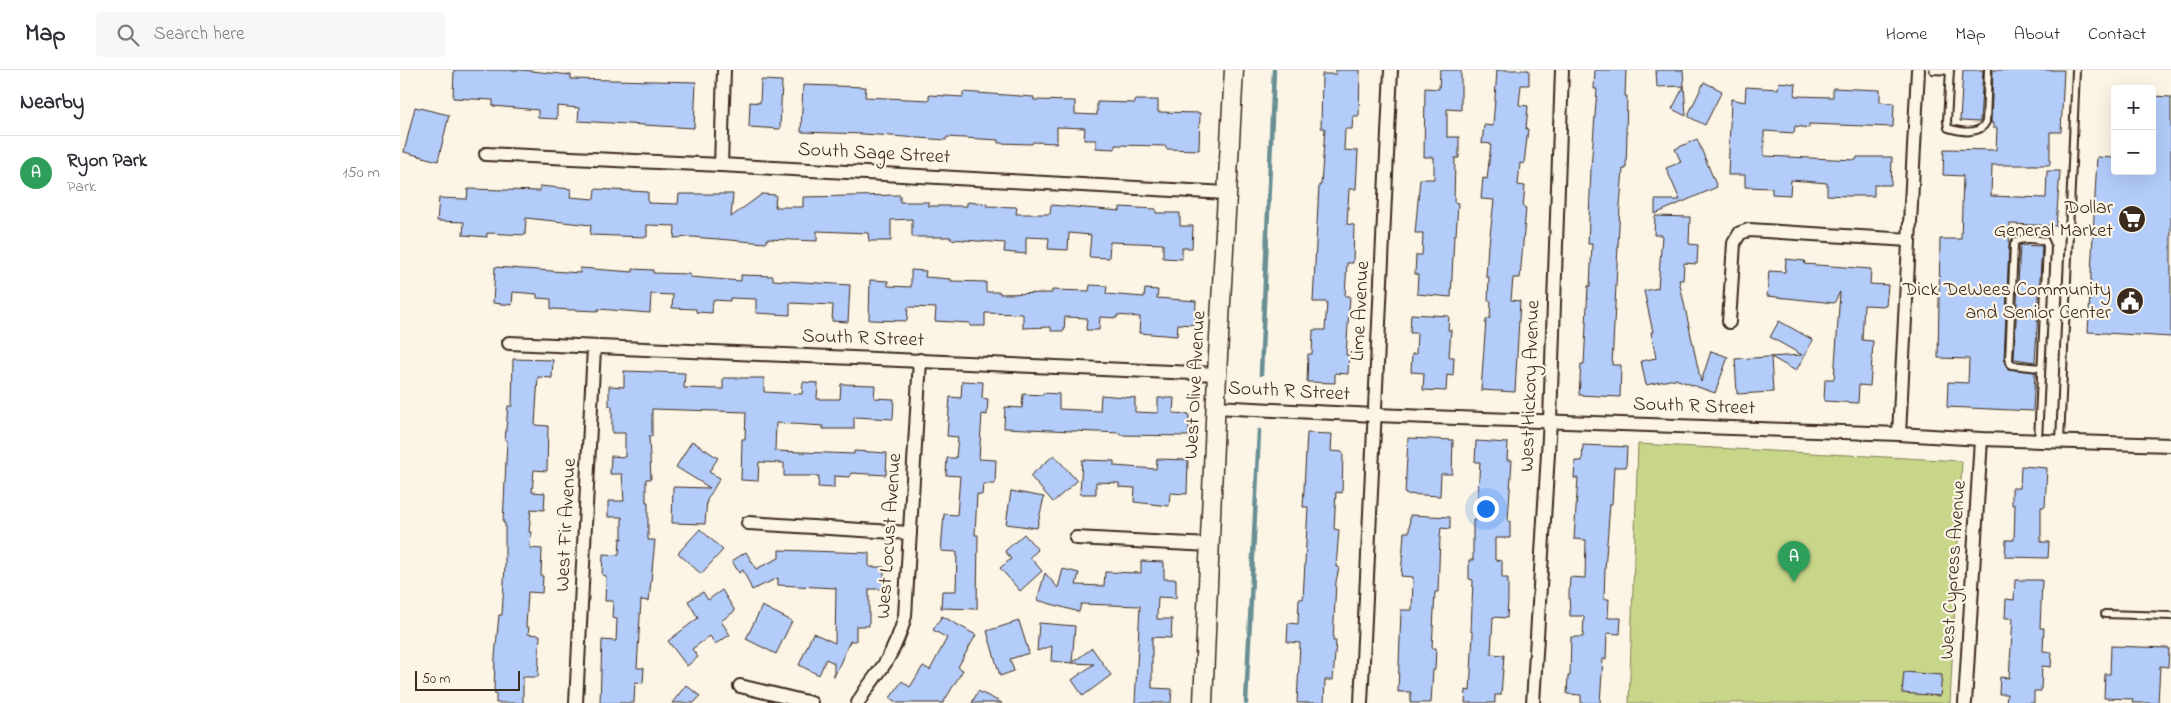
<!DOCTYPE html>
<meta charset="utf-8">
<style>
:root{--surface:#fff;--page:#f7f7f7;--text:#2b2b33;--muted:#7c7c81;--line:#e1e1e2;--accent:#1a73e8}
body{margin:0;font-family:"Indie Flower",sans-serif;background:var(--page);color:var(--text)}
.controls{position:absolute;right:15px;top:15px;display:grid;overflow:hidden;border-radius:5px;box-shadow:0 5px 20px #0002}
.controls button{width:45px;height:45px;display:grid;place-items:center;padding:0;border:0;border-bottom:1px solid var(--line);background:var(--surface);color:var(--text);font:25px sans-serif}
.scale{position:absolute;left:15px;bottom:12px;width:105px;box-sizing:border-box;padding-left:5px;border:2px solid #3b2a1e;border-top:0;font-size:14px;line-height:18px;white-space:nowrap;color:#3b2a1e;-webkit-text-stroke:4px #fcf5e5;paint-order:stroke}
.you{position:absolute;left:1085px;top:438px;width:18px;height:18px;margin:-12px;border:4px solid #fff;border-radius:50%;background:#1a73e8;box-shadow:0 0 0 8px #1a73e833}
.badge{display:grid;place-items:center;width:32px;height:32px;border-radius:50%;background:var(--accent);color:#fff;font-size:16px;font-weight:700}
.pin{position:absolute;translate:-50% -41px;filter:drop-shadow(0 1px 2px #0008)}
.pin::after{content:'';position:absolute;top:26px;width:18px;height:15px;background:inherit;clip-path:polygon(0 0,100% 0,50% 100%)}
.list{margin:0;padding:0;list-style:none}
h2{display:flex;justify-content:space-between;align-items:center;height:65px;margin:0;padding:0 20px;font-size:21px}
h2 small{font-size:16px;font-weight:400;color:var(--muted)}
.list li{display:grid;grid-template-columns:32px 1fr auto;gap:15px;align-items:center;box-sizing:border-box;height:75px;padding:0 20px;border-top:1px solid var(--line)}
.list b{display:block;font-size:19px;white-space:nowrap}
.list p{margin:0;font-size:16px;white-space:nowrap;color:var(--muted)}
.list em{font-size:16px;font-style:normal;color:var(--muted)}
.icon{flex:none;width:28px;height:28px;fill:none;stroke:currentColor;stroke-width:2;stroke-linecap:round;stroke-linejoin:round}
.map{position:relative;flex:none;width:1771px;height:633px;overflow:hidden}
header{display:flex;align-items:center;gap:30px;box-sizing:border-box;height:70px;padding:0 25px;background:var(--surface);border-bottom:1px solid var(--line)}
header strong{font-size:24px}
nav{display:flex;gap:28px;margin-inline-start:auto;font-size:18px}
.search{width:350px;height:45px;background:var(--page);display:flex;align-items:center;gap:12px;box-sizing:border-box;padding:0 18px;border-radius:5px;color:var(--muted);font-size:19px}
main{display:flex}
aside{flex:1;background:var(--surface)}
.map>svg:first-child{display:block}
.green{fill:#c8d68a;stroke:#828054}
.lines{fill:none;stroke-linecap:round;stroke-linejoin:round}
.stream{stroke:#678f94;stroke-width:4.5}
.building{fill:#b3ccfa;stroke:#3b2a1e}
.lane-casing{stroke:#3b2a1e;stroke-width:10}
.street-casing{stroke:#3b2a1e;stroke-width:16}
.secondary-casing{stroke:#3b2a1e;stroke-width:21}
.lane{stroke:#fcf5e5;stroke-width:6}
.street{stroke:#fcf5e5;stroke-width:12}
.secondary{stroke:#fcf5e5;stroke-width:18}
.labels{text-anchor:middle;dominant-baseline:central;stroke-width:4.5;stroke-linejoin:round;paint-order:stroke}
.street-label{font-size:20px;fill:#3b2a1e;stroke:#fcf5e5}
.poi-label{font-size:20px;fill:#3b2a1e;stroke:#fcf5e5;text-anchor:end}
</style>
<header>
<strong>Map</strong>
<div class="search"><svg class="icon" aria-label="search" viewBox="0 0 24 24"><circle cx="10" cy="10" r="6"/><path d="M15 15l6 6"/></svg>Search here</div>
<nav><a>Home</a><a>Map</a><a>About</a><a>Contact</a></nav>
</header>
<main>
<aside>
<h2>Nearby<small></small></h2>
<ul class="list">
<li><span class="badge" style="background:#2e9e5b">A</span><div><b>Ryon Park</b><p>Park</p></div><em>150 m</em></li>
</ul>
</aside>
<div class="map">
<svg width="1771" height="633" viewBox="0 0 1771 633">
<rect width="100%" height="100%" fill="#fcf5e5"/>
<filter id="ink" filterUnits="userSpaceOnUse"><feTurbulence type="fractalNoise" baseFrequency=".02" numOctaves="2"/><feDisplacementMap in="SourceGraphic" scale="10" xChannelSelector="R" yChannelSelector="G"/><feConvolveMatrix kernelMatrix="1 2 1 2 8 2 1 2 1" color-interpolation-filters="sRGB"/></filter>
<g filter="url(#ink)">
<path class="green" d="M1238,374L1562,391L1550,633H1229Z"/>
<g class="lines">
<g class="stream">
<path d="M861,304L874,0"/>
<path d="M846,633L859,361"/>
</g>
</g>
<g class="building">
<path d="M54,0H121L171,5V9L296,12L294,58L178,51L179,38L157,36V49L138,48V40L93,36V30L53,28Z"/>
<path d="M936,0H960L959,46H953L952,59H945L944,80L958,81L956,119H949L947,154L954,155L953,193H947L945,226H950L946,285H949L948,304L935,303V313L907,312L908,284H912L913,260H925L927,232H913L919,115H921L925,58H921L922,4H936Z"/>
<path d="M1040,0H1061V40L1047,39V67H1059V88H1055L1054,132L1058,133L1056,165H1054L1051,227L1017,224L1018,204H1015L1016,185H1022L1023,163H1015L1020,109H1034V87H1024L1025,18L1039,19Z"/>
<path d="M1097,0H1129V15H1121L1119,35L1128,36L1126,59H1128L1124,94L1120,93L1118,115L1125,116L1123,137L1126,138L1120,208H1113L1111,230L1120,231L1115,322L1081,320L1086,250L1090,248L1091,231H1088L1089,207H1086L1088,174H1089L1094,130L1081,129L1083,108L1087,109L1091,74L1082,73L1084,55L1093,56Z"/>
<path d="M1195,0H1226L1225,26H1227L1226,63H1227L1226,99H1223L1220,136L1212,295H1221L1220,327L1179,325L1181,294H1184L1188,216H1190L1192,174H1188L1191,98L1197,19H1194Z"/>
<path d="M1256,0H1283L1286,46L1272,39L1284,16L1257,17Z"/>
<path d="M1563,0H1583L1580,52L1560,51Z"/>
<path d="M1593,0H1664L1661,62H1650V95H1592L1591,126L1646,128L1647,101H1660L1656,156L1610,154L1604,290L1608,299L1635,302L1633,341L1547,337L1548,312L1568,313L1569,289L1538,288L1540,169H1561L1563,106L1543,105L1544,79L1596,80L1597,58H1593V53H1591Z"/>
<path d="M361,10L382,11L380,59L349,57L350,32L360,33Z"/>
<path d="M1304,12L1322,21L1305,55L1289,47V43Z"/>
<path d="M1379,12L1396,14L1395,26L1433,27V18L1480,20V32L1494,33L1493,57L1409,54V58L1395,56L1394,63L1364,61V86L1456,90L1457,87H1492L1491,115H1474V126H1447L1427,125V113L1391,110L1390,125L1372,124V118L1345,117V105H1328L1331,29L1345,32L1346,17L1378,19Z"/>
<path d="M403,15L466,17L465,27L529,30V25L563,27V22L634,27V30L675,31V44L697,45V32L735,33V30H758V42L800,43L799,80L766,79V76L715,75V79L696,78V70H684L685,58L657,57V73L633,72L632,74L598,73V70L547,67L546,70L464,64L401,62Z"/>
<path d="M1752,26L1771,27V267L1688,262L1697,87L1715,88V101H1752Z"/>
<path d="M15,37L49,45L38,91L4,82Z"/>
<path d="M1297,69L1317,117L1255,144V130H1280L1266,98L1281,92L1275,79Z"/>
<path d="M140,116L171,119L170,127L194,129L195,119L248,122V133L278,134L279,124H333L331,147L362,124L376,125L375,137H403V127L500,125V132H528V136H567V132L587,134L586,136L617,137L616,144H650L651,135L720,141V137L756,139V143H780V156H793L792,178H782V189L763,188V174L710,172L709,188L689,187L691,165L669,163L668,180L648,179L649,168L626,167V184L604,182L605,173L550,169L551,167H512V149L491,150V171H469L468,163L417,161V171L367,169L366,173L293,167L274,168L275,156L247,155V167L190,165L191,155L126,148L125,165L87,163V167L63,165L64,152L37,151L39,128L67,129L68,119L140,121Z"/>
<path d="M1255,146L1290,147L1289,174L1298,175L1297,194L1284,193L1283,210H1279L1301,312L1311,281L1328,287L1315,323L1275,309L1246,315L1241,291L1256,288L1251,262H1253L1244,221L1258,218L1262,165H1254Z"/>
<path d="M1620,175L1642,176L1635,292L1614,289Z"/>
<path d="M1386,189L1405,191L1404,194L1471,199L1470,214L1488,215L1486,236L1464,235L1462,270L1473,271L1472,289L1470,316L1459,315L1458,333L1424,331L1425,309H1434L1440,222L1434,233L1367,226L1369,201L1385,202Z"/>
<path d="M95,197L180,203V198L233,202V199L253,200V203L290,204V207L341,211V205L373,206V210L450,215L448,252L432,251L433,235L390,233V245L356,243V229L330,228V231L313,230L312,243L296,242V239L272,238L273,225L251,224L250,243L198,239V241L151,239V229L137,228V224L113,222L112,235L93,233Z"/>
<path d="M511,200L526,201L525,207L551,209V211L586,212V222H600V224L652,223V220L689,221L690,215L707,216L706,224L744,227L745,219L758,220L757,228L796,231L795,255L778,254L777,266L739,263L740,247L717,245V248L700,247L699,260H686L687,248L665,247L664,261H651V257L623,258V244L585,243V256H570V253L535,251L536,238L508,237L507,251L469,250L470,210L488,211V216L511,217Z"/>
<path d="M1011,244L1049,246L1048,260H1051L1049,287H1054L1053,306L1047,305L1046,321L1023,320L1024,303L1011,302L1012,284H1016L1017,263H1010Z"/>
<path d="M1379,251L1413,270L1396,301L1371,287L1373,322L1337,324L1335,289L1402,285L1370,267Z"/>
<path d="M113,289L153,290L152,308L138,307L135,355L148,356L147,401L134,400L132,422L145,423L144,440L131,439L129,462H131L130,478L142,479L141,506H143L142,523L128,522L126,557H129L128,564L140,565L138,607H123V633H96V623H94L95,587L99,545H102L105,496V453H103L107,370H105L108,336H112Z"/>
<path d="M224,301L285,303L284,318L323,319V308H364V322L402,324L403,312L418,313L417,329H440L441,314L475,315L474,328L494,329L493,349L454,347V359H423V356L376,353L375,381L454,384V381L487,383L486,405L451,403L450,407L434,406V418L418,417L419,406H384V393L359,392L358,411L341,410L342,369H345L346,342L252,339V366H249L251,409H246V432H248V470H255L249,531L241,530L237,598H244L243,613L235,612L234,633H200L202,570L216,571L217,549L212,548L213,531H205L206,506L202,505L203,484L219,485L220,468L222,469V447H208V431H224L222,404H210L211,386L225,387V363H212V336H209V316L224,317Z"/>
<path d="M562,311L583,312L582,328L588,329L587,345L582,344L579,389L596,390L595,414H583L582,425L577,424L575,465H578L577,539L541,538L542,521H556L557,482L541,481L544,444L557,445L560,406L546,405L547,388H556L558,367L547,366L550,327L561,328Z"/>
<path d="M643,323L659,324V339L700,341L701,325L735,328V342L758,343V328H774L773,343L789,344V366L720,365V363L604,358L605,337L622,338L623,324L643,325Z"/>
<path d="M907,363L932,364L931,381L943,382L942,423L936,422L934,459L939,460L936,497H939L936,512L933,571H936L933,610H925L924,633H897L900,573L887,572L888,553L898,554L899,529H903L908,437H903Z"/>
<path d="M1008,368L1053,370L1052,404H1041L1040,426L1005,424Z"/>
<path d="M292,371L318,388L309,402L320,408L307,430L305,454L272,453L273,417L310,418L276,397Z"/>
<path d="M1076,371L1108,373L1107,390H1112L1108,451H1110V468H1095V490L1102,491V508H1108V530L1107,548L1093,547L1091,584L1104,585L1101,625H1095V633H1065L1066,620L1070,621L1073,563L1071,562L1073,510L1069,509V490H1073V450H1076L1080,392H1075Z"/>
<path d="M1183,375L1227,377L1226,397H1214L1212,434H1210L1205,499L1204,529H1209L1208,548H1221L1220,564L1207,563L1206,589H1203L1200,633H1181V625L1167,624L1168,606H1170L1171,567H1183L1184,546H1170L1169,523L1170,507L1185,508L1186,470L1174,469L1178,408H1174L1175,391H1182Z"/>
<path d="M654,385L677,411L653,432L630,406Z"/>
<path d="M757,389L788,390L787,424L770,423L769,436L734,432L735,418L719,417V413L696,412V424H680L682,390L714,391V396L756,399Z"/>
<path d="M1621,396L1647,398L1645,437H1641V472H1649L1648,488L1605,487L1606,470H1614L1615,435H1612V418H1620Z"/>
<path d="M611,421L644,427L637,458L606,454Z"/>
<path d="M1010,445L1050,447V459L1041,458L1040,467L1038,522H1035L1032,578H1036L1035,600H1033L1031,633H1010L1011,622H998L1001,540H1012L1013,507L1001,506L1004,462H1009Z"/>
<path d="M300,459L323,480L301,504L278,483Z"/>
<path d="M624,464L638,480L630,487L642,501L620,521L600,498L611,489L605,481Z"/>
<path d="M379,480L469,483V497H484V519H469V556H456V571H450L434,607V593L426,589L419,605L399,595L413,563L435,573L436,518L378,515V508L352,520L343,500L339,503L332,491L346,482L356,499L379,488Z"/>
<path d="M741,491L764,492V509H776V528L758,527L757,549H772L771,568L752,567V618L772,619L771,633H735L740,536L681,534L679,542L637,530L645,503L658,518L663,499L679,503L676,515L704,516L705,502L741,503Z"/>
<path d="M1615,510H1642L1640,558H1644L1643,581L1652,582L1651,597L1642,596L1641,621H1634V633H1606L1607,624H1599L1600,607L1609,608L1613,548H1605L1606,529L1614,530Z"/>
<path d="M322,520L335,541L321,551L330,565L315,574L310,566L292,579L298,587L287,596L268,571L298,548L288,531L303,522L308,530Z"/>
<path d="M362,536L392,551L376,584L346,569Z"/>
<path d="M542,546L576,565L558,597L563,600L543,633H497L490,628L502,611L510,617L523,596L530,600L547,568L533,560Z"/>
<path d="M619,551L629,583L610,589L614,601L600,606L587,561Z"/>
<path d="M639,553L675,556L672,593L651,591L652,576L637,581Z"/>
<path d="M1711,576L1769,578L1768,597L1760,596L1758,633H1732L1733,629L1704,628L1705,604H1710Z"/>
<path d="M692,578L711,605L683,626L672,610L694,594L672,593Z"/>
<path d="M1504,602L1542,605L1540,626L1502,623Z"/>
<path d="M286,615L300,626L294,633H272Z"/>
<path d="M578,621L602,633H572Z"/>
</g>
<g class="lines">
<g class="lane-casing">
<g id="lane">
<path d="M1533,0L1549,1"/>
<path d="M1550,0L1547,51L1548,58C1561,62 1580,65 1586,52L1588,0"/>
<path d="M1638,371L1647,176L1645,171C1636,169 1624,168 1616,171L1614,175L1609,290L1611,295L1641,298"/>
<path d="M1660,372L1676,0"/>
<path d="M1705,544L1771,546"/>
</g>
</g>
<g class="street-casing">
<g id="street">
<path d="M86,84L321,95L827,123"/>
<path d="M321,95L324,0"/>
<path d="M1329,252L1334,173L1340,163L1349,160L1509,170"/>
<path d="M109,273L817,304"/>
<path d="M815,337L975,345L1499,364L1581,369L1771,375"/>
<path d="M1499,364L1518,0"/>
<path d="M348,453L510,463"/>
<path d="M676,468L810,475"/>
<path d="M340,616L411,633"/>
<path d="M176,633L194,278"/>
<path d="M458,633C466,617 478,605 487,590C495,576 501,562 505,546L520,290"/>
<path d="M961,633L991,0"/>
<path d="M1133,633L1150,350L1162,0"/>
<path d="M1565,633L1581,369"/>
</g>
</g>
<g class="secondary-casing">
<path id="secondary" d="M803,633L817,304L834,0"/>
</g>
<use href="#lane" class="lane"/>
<use href="#street" class="street"/>
<use href="#secondary" class="secondary"/>
</g>
</g>
<defs>
<g id="supermarket-disc" transform="scale(1.4375)"><circle r="9.5" fill="#3b2a1e" stroke="#fcf5e5"/><path d="M-6-5.5h2.5l.6 2H6L4.5 2H-2.5L-4.4-4H-6ZM-1.5 3.2a1.3 1.3 0 1 0 .1 0ZM3 3.2a1.3 1.3 0 1 0 .1 0Z" fill="#fff"/></g>
<g id="civic-disc" transform="scale(1.4375)"><circle r="9.5" fill="#3b2a1e" stroke="#fcf5e5"/><path d="M-.6-6.5H3V-4.5H.6V-3L4-1V1h2V6H-6V1h2V-1L-.6-3ZM-1.2 2.5V6h2.4V2.5Z" fill="#fff"/></g>
</defs>
<g fill-rule="evenodd">
<use href="#supermarket-disc" x="1732" y="149"/>
<use href="#civic-disc" x="1730" y="231"/>
</g>
<g class="labels">
<g class="street-label">
<text transform="translate(474 84) rotate(3)">South Sage Street</text>
<text transform="translate(961 241) rotate(-87)">Lime Avenue</text>
<text transform="translate(463 269) rotate(2)">South R Street</text>
<text transform="translate(796 315) rotate(-87)">West Olive Avenue</text>
<text transform="translate(1131 316) rotate(-88)">West Hickory Avenue</text>
<text transform="translate(889 322) rotate(3)">South R Street</text>
<text transform="translate(1294 337) rotate(2)">South R Street</text>
<text transform="translate(167 455) rotate(-87)">West Fir Avenue</text>
<text transform="translate(490 466) rotate(-86)">West Locust Avenue</text>
<text transform="translate(1554 500) rotate(-86)">West Cypress Avenue</text>
</g>
<g class="poi-label">
<text x="1713" y="138">Dollar<tspan x="1713" dy="23">General Market</tspan></text>
<text x="1711" y="220">Dick DeWees Community<tspan x="1711" dy="23">and Senior Center</tspan></text>
</g>
</g>
</svg>
<div class="controls">
<button>+</button>
<button>−</button>
</div>
<div class="scale">50 m</div>
<div class="you"></div>
<div class="pin badge" style="left:1394px;top:512px;background:#2e9e5b">A</div>
</div>
</main>
